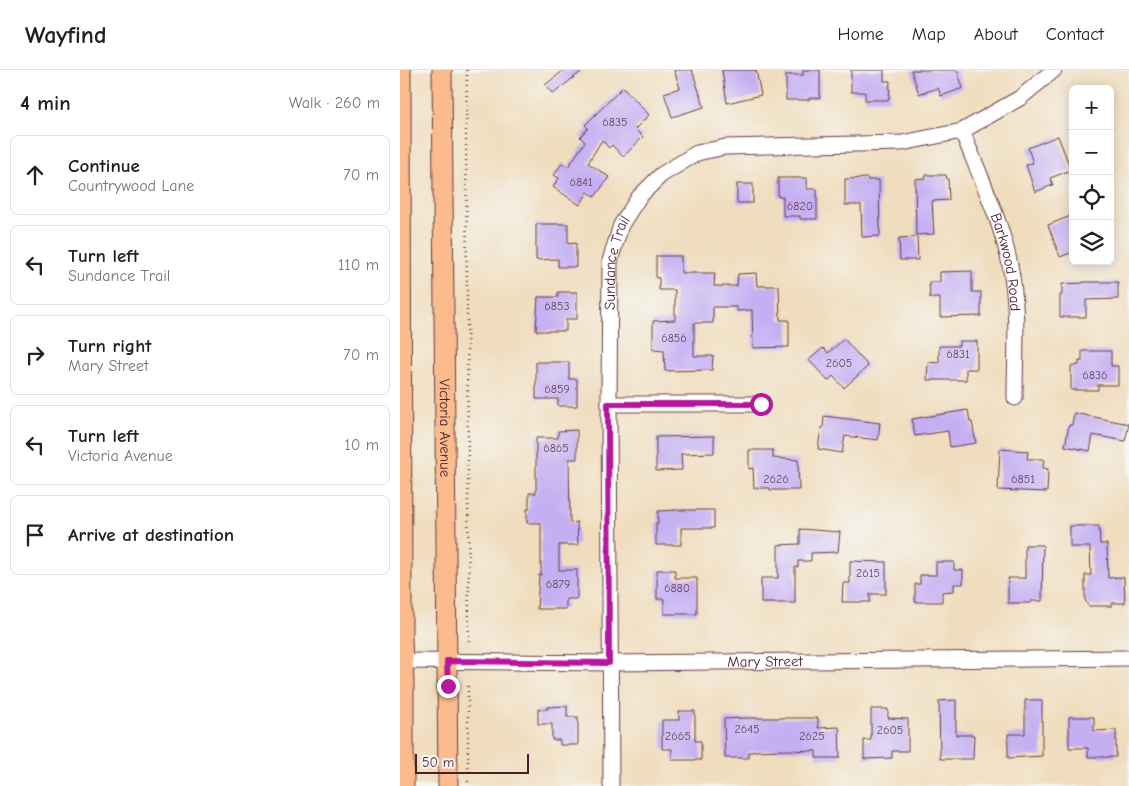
<!DOCTYPE html>
<meta charset="utf-8">
<style>
:root{--surface:#fff;--page:#f6f6f6;--text:#202124;--muted:#757577;--line:#e0e0e0}
body{margin:0;font-family:"Comic Neue",sans-serif;background:var(--page);color:var(--text)}
.controls{position:absolute;right:15px;top:15px;display:grid;overflow:hidden;border-radius:8px;box-shadow:0 2px 12px #0003}
.controls button{width:45px;height:45px;display:grid;place-items:center;padding:0;border:0;border-bottom:1px solid var(--line);background:var(--surface);color:var(--text);font:25px sans-serif}
.scale{position:absolute;left:15px;bottom:12px;width:114px;box-sizing:border-box;padding-left:5px;border:2px solid #4a1f2b;border-top:0;font-size:14px;line-height:18px;white-space:nowrap;color:#4a1f2b;-webkit-text-stroke:4px #f6f6f2;paint-order:stroke}
.stop{position:absolute;width:15px;height:15px;margin:-11px;border:4px solid #b5179e;border-radius:50%;background:#fff}
.stop.end{background:#b5179e;border-color:#fff;box-shadow:0 1px 5px #0008}
.list{margin:0;padding:0;list-style:none}
h2{display:flex;justify-content:space-between;align-items:center;height:65px;margin:0;padding:0 20px;font-size:21px}
h2 small{font-size:16px;font-weight:400;color:var(--muted)}
.list li{display:grid;grid-template-columns:32px 1fr auto;gap:15px;align-items:center;box-sizing:border-box;height:80px;margin:0 10px 10px;padding:0 10px;border:1px solid var(--line);border-radius:8px}
.list b{display:block;font-size:19px;white-space:nowrap}
.list p{margin:0;font-size:16px;white-space:nowrap;color:var(--muted)}
.list em{font-size:16px;font-style:normal;color:var(--muted)}
.icon{flex:none;width:28px;height:28px;fill:none;stroke:currentColor;stroke-width:2;stroke-linecap:round;stroke-linejoin:round}
.map{position:relative;flex:none;width:729px;height:716px;overflow:hidden}
header{display:flex;align-items:center;gap:30px;box-sizing:border-box;height:70px;padding:0 25px;background:var(--surface);border-bottom:1px solid var(--line)}
header strong{font-size:24px}
nav{display:flex;gap:28px;margin-inline-start:auto;font-size:18px}
main{display:flex}
aside{flex:1;background:var(--surface)}
.map>svg:first-child{display:block}
.building{fill:#c4aff2}
.lines{fill:none;stroke-linecap:round;stroke-linejoin:round}
.minor-casing{stroke:#633c41;stroke-width:17}
.major-casing{stroke:#633c41;stroke-width:21}
.path{stroke:#633c41;stroke-width:2.5;stroke-dasharray:1 4;stroke-linecap:butt}
.minor{stroke:#fff;stroke-width:15}
.major{stroke:#fbbb8d;stroke-width:19}
.route{stroke:#b5179e;stroke-width:6}
.labels{text-anchor:middle;dominant-baseline:central;stroke-width:5;stroke-linejoin:round;paint-order:stroke}
.number-label{font-size:12px;fill:#68435d}
.street-label{font-size:15px;fill:#4a1f2b;stroke:#f6f6f2}
</style>
<header>
<strong>Wayfind</strong>
<nav><a>Home</a><a>Map</a><a>About</a><a>Contact</a></nav>
</header>
<main>
<aside>
<h2>4 min<small>Walk · 260 m</small></h2>
<ul class="list">
<li><svg class="icon" aria-label="ahead" viewBox="0 0 24 24"><path d="M12 20V5M6 11l6-6 6 6"/></svg><div><b>Continue</b><p>Countrywood Lane</p></div><em>70 m</em></li>
<li><svg class="icon" aria-label="left" viewBox="0 0 24 24"><path d="M17 20v-9H6M10 6l-5 5 5 5"/></svg><div><b>Turn left</b><p>Sundance Trail</p></div><em>110 m</em></li>
<li><svg class="icon" aria-label="right" viewBox="0 0 24 24"><path d="M7 20v-9h11M14 6l5 5-5 5"/></svg><div><b>Turn right</b><p>Mary Street</p></div><em>70 m</em></li>
<li><svg class="icon" aria-label="left" viewBox="0 0 24 24"><path d="M17 20v-9H6M10 6l-5 5 5 5"/></svg><div><b>Turn left</b><p>Victoria Avenue</p></div><em>10 m</em></li>
<li><svg class="icon" aria-label="arrive" viewBox="0 0 24 24"><path d="M6 21V4h12l-3 4 3 4H6"/></svg><div><b>Arrive at destination</b></div></li>
</ul>
</aside>
<div class="map">
<svg width="729" height="716" viewBox="0 0 729 716">
<rect width="100%" height="100%" fill="#f6f6f2"/>
<filter id="ink" filterUnits="userSpaceOnUse"><feTurbulence type="fractalNoise" baseFrequency=".02" numOctaves="2"/><feDisplacementMap in="SourceGraphic" scale="10" xChannelSelector="R" yChannelSelector="G"/><feConvolveMatrix kernelMatrix="1 2 1 2 8 2 1 2 1" color-interpolation-filters="sRGB"/></filter>
<filter id="wash" filterUnits="userSpaceOnUse"><feTurbulence type="fractalNoise" baseFrequency=".0096" numOctaves="4" result="noise"/><feDisplacementMap in="SourceGraphic" scale="20" xChannelSelector="R" yChannelSelector="G"/><feGaussianBlur stdDeviation="1.12" result="paint"/><feColorMatrix in="noise" values="0 0 0 0 0 0 0 0 0 0 0 0 0 0 0 0 0 1.4 0 .05"/><feComposite in="paint" operator="in"/></filter>
<g filter="url(#wash)">
<rect width="100%" height="100%" fill="#f0ddbe"/>
<g id="blocks">
<g class="building">
<path d="M164,0H183L153,24L145,15Z"/>
<path d="M274,0H292L304,37L272,47L264,23L280,18Z"/>
<path d="M322,0H356L361,25L327,33Z"/>
<path d="M403,0H420V28H409V30H386V5H403Z"/>
<path d="M451,0H484V11H490L489,30H465V22H451Z"/>
<path d="M511,0H557L563,18L541,26L538,18L519,24Z"/>
<path d="M223,17L249,45L235,59L243,67L223,87L212,75L209,78L202,70L188,93L209,107L195,127L188,122L180,135L153,117L159,108L154,105L162,93L168,97L185,72L180,67L188,58L185,55Z"/>
<path d="M658,66L671,100L650,108L653,115L635,122L626,95L633,93L628,78Z"/>
<path d="M526,105H546L547,109H548L549,130L532,131L534,164L516,165L515,109L526,108Z"/>
<path d="M378,108H407V119H417V149H400V146H383V127H378Z"/>
<path d="M467,108L468,110H479L480,166L462,167L461,135H445V109Z"/>
<rect x="337" y="114" width="16" height="19"/>
<path d="M673,145V182L660,187L648,155Z"/>
<path d="M136,154H168V174L176,173V197H158V189L136,190Z"/>
<path d="M517,167L518,190H500L499,168Z"/>
<path d="M256,186H281V203H315L314,216H337L338,204L356,203L357,216H379L380,250H389V277L353,278L352,240L337,241V237H313V253H294V286H313L312,300L265,301L264,280L253,279V251L275,250V220H259V208H256Z"/>
<path d="M572,201V222H581V246L540,247V228H530L529,212H540V202Z"/>
<path d="M683,212H718V229L686,230V247H660V225H662V214L683,213Z"/>
<path d="M158,222H177V249H166V261H136L138,227H158Z"/>
<path d="M444,269L468,296L444,318L433,306L428,311L409,290L423,278L428,283Z"/>
<path d="M559,271H577V299H566V310H527L528,292L539,293V276H559Z"/>
<path d="M682,281H711V296H718V315H698V320H671V296L679,295V291H682Z"/>
<path d="M136,292H169V309H177V336H158V329H136Z"/>
<path d="M568,340L570,352H572L576,373L550,377L548,361L515,366L512,349Z"/>
<path d="M674,343L729,354L725,371L693,365L690,381L665,376L669,355H672Z"/>
<path d="M424,346L480,353L478,370L445,366L442,383L418,379L421,358H423Z"/>
<path d="M177,360V389H169L170,453L177,452L178,475H159V500H177V529H166V539H137L139,505H141V453H127V439H129V423H136V368H158V361Z"/>
<path d="M314,366V383L281,384L282,400L256,401V367Z"/>
<path d="M600,379L628,381L627,389H644L643,398L648,399L647,422L598,420Z"/>
<path d="M349,380H373V388L398,390L399,420H370V418H354L353,398L349,399Z"/>
<path d="M279,440H314V458H281V475H256V453H258V441Z"/>
<path d="M670,456H699L700,474H707L708,508L724,507L725,533H712V536H689L687,534L685,530V505H691L690,477H670Z"/>
<path d="M400,459L440,462L438,482L411,483V491H398V497H395V533H361V508H378V475L400,474Z"/>
<path d="M625,475H643L642,531H631V533H608V508H625Z"/>
<path d="M450,491L486,492V524H470V532H442L443,513H450Z"/>
<path d="M536,492H554V500H563V514H554V521L542,522V532H515V514H520V505H536Z"/>
<path d="M257,500H275V508H297V544H264V529H257Z"/>
<path d="M556,630V665H574L573,689H540L539,631Z"/>
<path d="M625,630H642V686L608,688V664H625Z"/>
<path d="M167,636V647H178V675H160V670H152V654H138V639H148V637Z"/>
<path d="M471,639H488V648L508,649V681H492V688L464,689V670H471Z"/>
<path d="M279,641H295V671H301V690H272V679H262V650H279Z"/>
<path d="M669,647H694V661L716,660V687H688V678H669Z"/>
<path d="M346,648H418V658L439,657L440,688H416V681L386,680L353,681V682H349V688H325L324,649Z"/>
</g>
</g>
</g>
<g filter="url(#ink)">
<use href="#blocks" fill-opacity="0" stroke="#633c41" stroke-width="1"/>
<g class="lines">
<g class="minor-casing">
<g id="minor">
<path id="s1" d="M562,61C579,104 601,150 610,195C619,238 615,285 615,328"/>
<path d="M209,334H361"/>
<path id="s2" d="M0,591L209,593L729,588"/>
<path id="s3" d="M211,716L209,334L210,191L221,155L239,127L261,105L297,83L325,77L502,73L562,61L620,28L654,0"/>
</g>
</g>
<g class="major-casing">
<g id="major">
<path d="M1,0L2,568L4,613V716"/>
<path id="s4" d="M42,0L48,716"/>
</g>
</g>
<g class="path">
<path d="M67,0L66,64L69,574"/>
<path d="M68,616V716"/>
</g>
<use href="#minor" class="minor"/>
<use href="#major" class="major"/>
</g>
</g>
<g class="lines" filter="url(#ink)">
<path class="route" d="M48,616L47,591L209,593L208,334H361"/>
</g>
<g class="labels">
<g class="number-label">
<text x="215" y="52">6835</text>
<text x="181" y="112">6841</text>
<text x="400" y="136">6820</text>
<text x="157" y="236">6853</text>
<text x="274" y="268">6856</text>
<text x="558" y="284">6831</text>
<text x="439" y="293">2605</text>
<text x="695" y="305">6836</text>
<text x="157" y="319">6859</text>
<text x="156" y="378">6865</text>
<text x="376" y="409">2626</text>
<text x="623" y="409">6851</text>
<text x="468" y="503">2615</text>
<text x="158" y="514">6879</text>
<text x="277" y="518">6880</text>
<text x="347" y="659">2645</text>
<text x="490" y="660">2605</text>
<text x="278" y="666">2665</text>
<text x="412" y="666">2625</text>
</g>
<g class="street-label">
<text stroke="none"><textPath href="#s1" startOffset="139">Barkwood Road</textPath></text>
<text stroke="none"><textPath href="#s3" startOffset="524">Sundance Trail</textPath></text>
<text stroke="none"><textPath href="#s4" startOffset="358">Victoria Avenue</textPath></text>
<text stroke="none"><textPath href="#s2" startOffset="365">Mary Street</textPath></text>
</g>
</g>
</svg>
<div class="controls">
<button>+</button>
<button>−</button>
<button><svg class="icon" aria-label="locate" viewBox="0 0 24 24"><circle cx="12" cy="12" r="6"/><path d="M12 2v4M12 18v4M2 12h4M18 12h4"/></svg></button>
<button><svg class="icon" aria-label="layers" viewBox="0 0 24 24"><path d="M12 4l9 5-9 5-9-5zM3 14l9 5 9-5"/></svg></button>
</div>
<div class="scale">50 m</div>
<div class="stop" style="left:361px;top:334px"></div>
<div class="stop end" style="left:48px;top:616px"></div>
</div>
</main>
